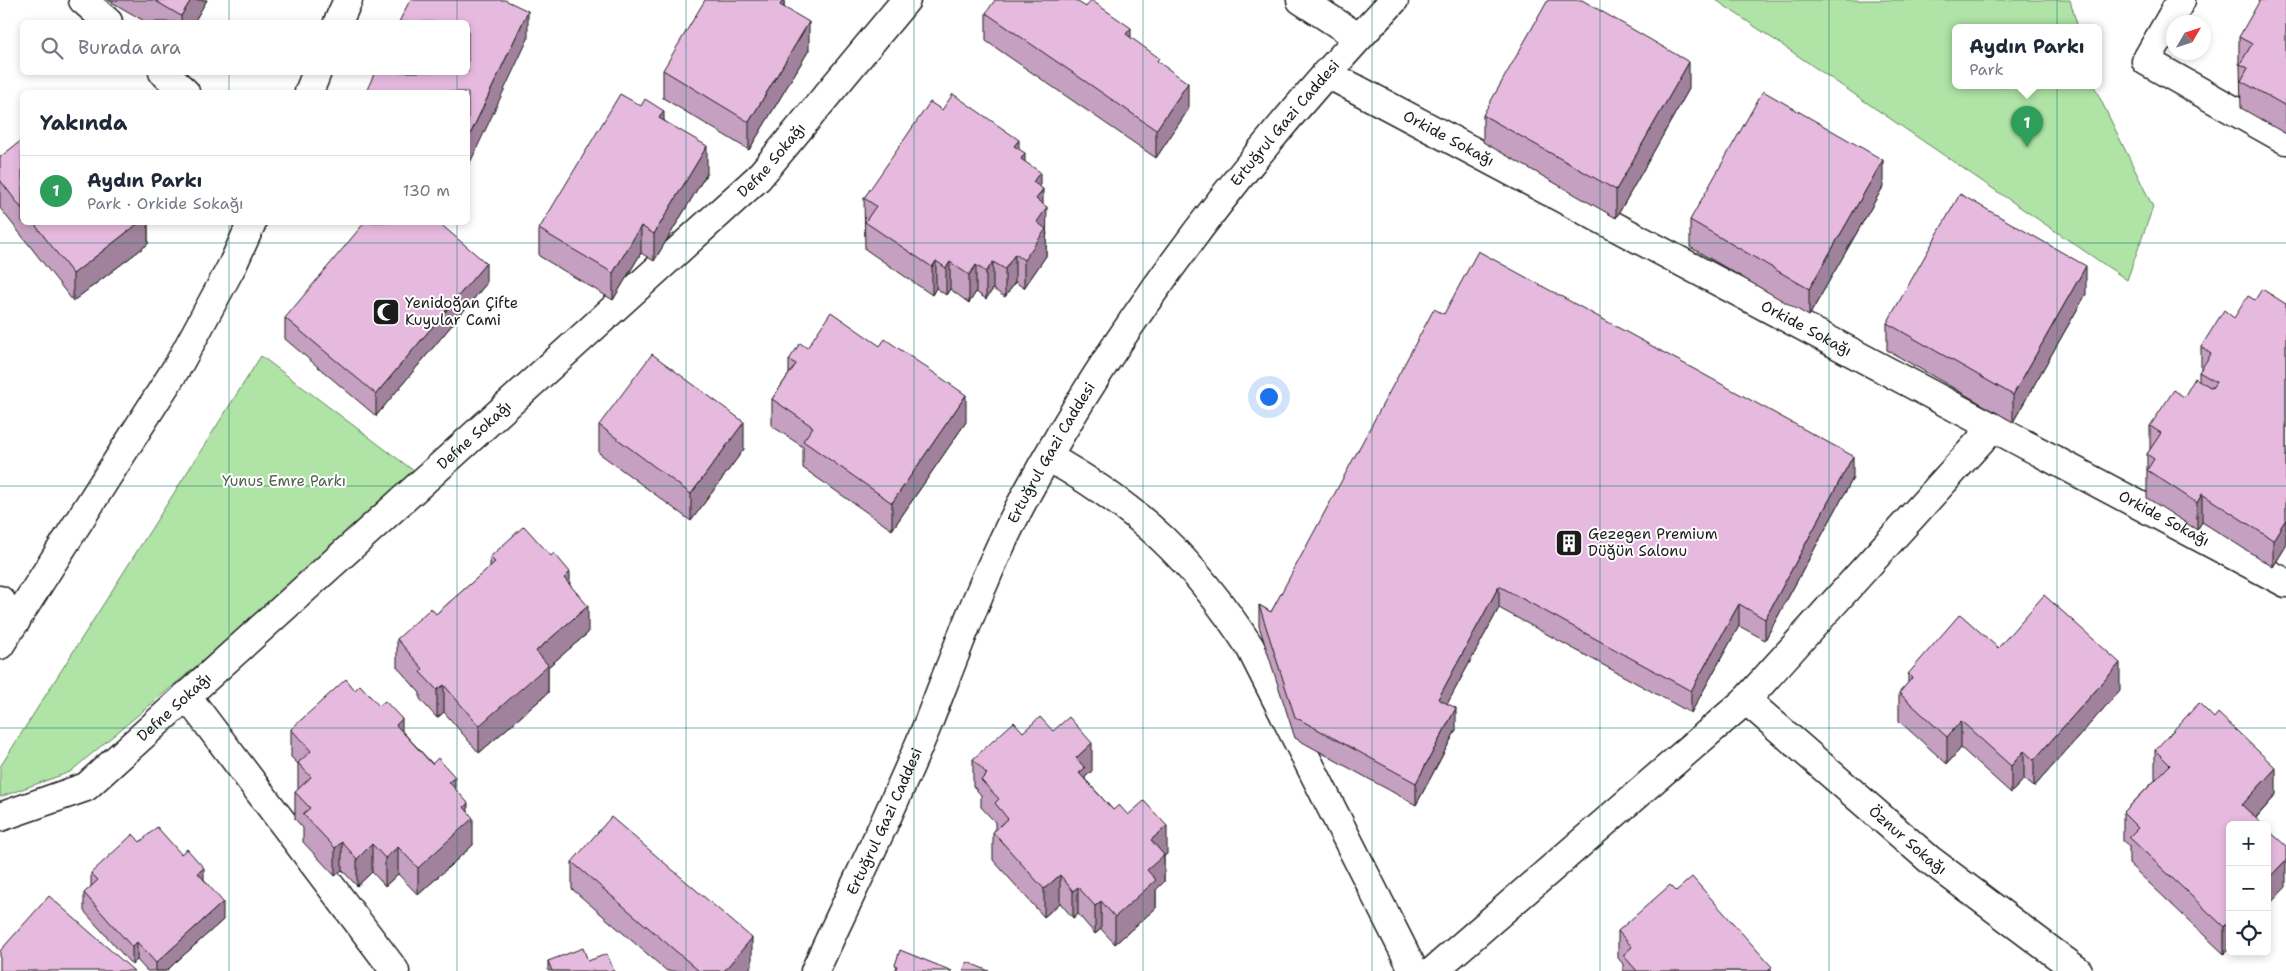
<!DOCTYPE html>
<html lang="tr">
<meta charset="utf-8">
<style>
:root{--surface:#fff;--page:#f6f6f7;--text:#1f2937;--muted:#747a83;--line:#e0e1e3;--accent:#db2777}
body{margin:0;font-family:"Shantell Sans",sans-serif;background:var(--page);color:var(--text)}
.controls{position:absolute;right:15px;bottom:15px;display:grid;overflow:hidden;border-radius:8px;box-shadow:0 2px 8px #0003}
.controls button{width:45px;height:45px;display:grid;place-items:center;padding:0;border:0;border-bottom:1px solid var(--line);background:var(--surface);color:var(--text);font:25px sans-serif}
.compass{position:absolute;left:2166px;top:15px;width:45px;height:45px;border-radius:50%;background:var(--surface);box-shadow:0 2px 8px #0003;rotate:51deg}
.you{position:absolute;left:1268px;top:396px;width:18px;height:18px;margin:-12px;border:4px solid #fff;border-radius:50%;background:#1a73e8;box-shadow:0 0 0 8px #1a73e833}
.badge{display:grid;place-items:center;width:32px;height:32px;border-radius:50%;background:var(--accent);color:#fff;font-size:16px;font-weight:700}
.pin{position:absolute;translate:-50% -41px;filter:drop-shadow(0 1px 2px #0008)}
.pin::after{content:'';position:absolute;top:26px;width:18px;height:15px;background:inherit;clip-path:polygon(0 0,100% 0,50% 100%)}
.popup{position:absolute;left:1952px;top:24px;width:150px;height:65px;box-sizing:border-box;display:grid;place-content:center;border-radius:8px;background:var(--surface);filter:drop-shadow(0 1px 4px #0005);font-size:16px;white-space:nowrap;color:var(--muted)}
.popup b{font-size:19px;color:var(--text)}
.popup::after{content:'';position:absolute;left:50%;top:100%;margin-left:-10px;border:10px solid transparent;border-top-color:var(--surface)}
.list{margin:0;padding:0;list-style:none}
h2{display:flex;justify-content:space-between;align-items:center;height:65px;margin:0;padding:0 20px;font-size:21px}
h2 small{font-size:16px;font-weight:400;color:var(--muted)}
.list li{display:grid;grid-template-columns:32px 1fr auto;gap:15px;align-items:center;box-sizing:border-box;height:70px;padding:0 20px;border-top:1px solid var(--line)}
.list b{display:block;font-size:19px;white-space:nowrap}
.list p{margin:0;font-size:16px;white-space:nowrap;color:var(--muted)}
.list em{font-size:16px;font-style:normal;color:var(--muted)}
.icon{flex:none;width:28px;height:28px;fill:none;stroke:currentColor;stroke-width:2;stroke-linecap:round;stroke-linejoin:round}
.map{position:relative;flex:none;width:2286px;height:971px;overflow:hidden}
.search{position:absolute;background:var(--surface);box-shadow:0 2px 8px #0003;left:20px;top:20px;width:450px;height:55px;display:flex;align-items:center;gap:12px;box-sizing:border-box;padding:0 18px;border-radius:8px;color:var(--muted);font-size:19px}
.panel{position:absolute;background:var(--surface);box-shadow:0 2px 8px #0003;left:20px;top:90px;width:450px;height:135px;border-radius:8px}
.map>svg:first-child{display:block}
.green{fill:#afe4a6;stroke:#668061}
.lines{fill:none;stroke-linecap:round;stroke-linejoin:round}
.minor-casing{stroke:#1c1c1c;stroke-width:31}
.minor{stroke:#fff;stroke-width:28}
.wall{fill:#c6a0c0;stroke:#1c1c1c}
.shaded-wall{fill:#a1829c;stroke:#1c1c1c}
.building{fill:#e6badf;stroke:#1c1c1c}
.grid{fill:none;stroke:#0f766e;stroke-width:1;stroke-opacity:0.55}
.labels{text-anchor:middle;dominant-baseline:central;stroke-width:4;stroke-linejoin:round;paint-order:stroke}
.street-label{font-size:15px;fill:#1c1c1c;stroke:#fff}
.poi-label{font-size:15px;fill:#1c1c1c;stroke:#fff;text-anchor:start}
.park-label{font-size:15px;fill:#4f624c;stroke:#fff}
</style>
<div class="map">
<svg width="2286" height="971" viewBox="0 0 2286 971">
<rect width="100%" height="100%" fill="#fff"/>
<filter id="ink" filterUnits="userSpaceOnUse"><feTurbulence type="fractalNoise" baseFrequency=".02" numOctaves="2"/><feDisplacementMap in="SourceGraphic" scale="10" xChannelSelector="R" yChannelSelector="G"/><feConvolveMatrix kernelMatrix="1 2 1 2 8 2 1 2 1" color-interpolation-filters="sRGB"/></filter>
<g filter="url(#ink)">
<g class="green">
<path d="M1716,0H2070L2078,28H1956V86H2094L2153,207L2127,280Z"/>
<path d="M261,356L422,477L70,772L0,797V767Z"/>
</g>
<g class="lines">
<g class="minor-casing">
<g id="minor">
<path d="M83,0L108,22"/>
<path d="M1301,0L1358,37"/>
<path d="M2181,0L2146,61L2286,140"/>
<path d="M338,22L348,0"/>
<path d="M163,72L185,92"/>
<path id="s1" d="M1326,73L2286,583"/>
<path d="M309,92L317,72"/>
<path d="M1048,457C1141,509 1192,559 1250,647L1414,971"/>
<path d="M0,600L16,621"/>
<path d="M0,645L179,364L233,264L252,222"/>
<path d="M186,695L395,971"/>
<path id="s2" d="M1746,700L1930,860L2078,971"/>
<path id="s3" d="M0,817L86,787L758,178L906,0"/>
<path id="s4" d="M815,971C853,888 895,805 929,721C959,644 987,567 1026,495C1125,313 1252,150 1394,0"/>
<path d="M1433,971L1746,700L1993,427"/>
</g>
</g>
<use href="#minor" class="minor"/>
</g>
<g class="wall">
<path d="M108,0H207L194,22H146Z"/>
<path d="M784,0V7L809,50L749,150L663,98V70Z"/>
<path d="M2286,0V134L2241,108L2240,65L2239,64V37Z"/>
<path d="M986,13L1131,38L1159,63L1188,110L1156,158L986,41Z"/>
<path d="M1689,89L1616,218L1483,142V115Z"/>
<path d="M942,110L1019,149L1043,205L1047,235L1046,236V256L1024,288L1015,282L1005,297L993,289L986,299L976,292L969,303L950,289L946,295L936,288L932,295L865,249L864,198Z"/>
<path d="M664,120L707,173L654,261L641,253L613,300L539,256V229Z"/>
<path d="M22,140V222H148V244L73,301L0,208V180Z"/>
<path d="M1883,187L1809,316L1690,247V220Z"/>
<path d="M486,284L376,416L285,339V318Z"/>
<path d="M2086,294L2013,422L1887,350V323Z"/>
<path d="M2255,300L2286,304V546L2273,567L2202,522L2197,530L2147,498V454L2150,450V426L2184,397L2199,381V372L2201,370V347Z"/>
<path d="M1444,314L1853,478L1765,640L1739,626L1691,713L1499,608L1447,704L1456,730L1416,805L1295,738L1259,626V605L1271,612Z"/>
<path d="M807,348L966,422L892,530L803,468V447L772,426V399L789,374V360Z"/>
<path d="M599,425L744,449L691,521L599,453Z"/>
<path d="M490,557L570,586L588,633L548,667V693L479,753L444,712L437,718L420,699V693L397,667V639L436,614L490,567Z"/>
<path d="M1998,648L2120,690L2034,787L2024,779L2011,793L1961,748L1947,764L1899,721V693L1908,683V674Z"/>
<path d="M355,690L402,731L455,788L468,812L473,845L418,895L398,874L385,886L372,872L357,886L342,870L335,876L303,842V828L295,819V792L298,789V764L291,757V729Z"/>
<path d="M1053,731L1092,771L1085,777V779L1113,810L1128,815L1167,854L1164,856V882L1156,890V908L1115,944L1101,929L1095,934L1078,914L1073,918L1060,903L1044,917L993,860V832L995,831V822L981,807V795L973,786V759L1023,732Z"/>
<path d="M2155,750L2276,795L2256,818L2224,954L2129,864V846L2123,841V813L2156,779L2155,778Z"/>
<path d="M140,842L204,879L223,920L166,971H147L137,960L132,965L84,911V893L91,887V873Z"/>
<path d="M572,862L752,965L747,971H667L572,889Z"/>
<path d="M1676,891L1772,971H1623V964L1618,958V931Z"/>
<path d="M548,961H588L614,971H548Z"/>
</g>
<g class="shaded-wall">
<path d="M191,0H207L194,22H181V16Z"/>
<path d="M783,0H784V24L780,5Z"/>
<path d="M528,11V39L468,167V139Z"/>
<path d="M809,22V50L749,150V122Z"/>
<path d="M1131,28V55L1126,34Z"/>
<path d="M1689,62V89L1616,218V190Z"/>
<path d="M1188,83V110L1156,158V130Z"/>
<path d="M664,111V138L659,118Z"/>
<path d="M1019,140V167L1014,146Z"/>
<path d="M707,146V173L654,261V234Z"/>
<path d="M1025,153V180L1021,159Z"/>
<path d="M1883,160V187L1809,316V289Z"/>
<path d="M1040,172V194L1043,189V213L1047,207L1046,256L1024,288V260L1033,182Z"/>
<path d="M140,222H148V244L73,301V274Z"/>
<path d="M641,226V253L613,300V273Z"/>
<path d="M1015,254V282L1005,297V269Z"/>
<path d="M936,261V288L932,295V267Z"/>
<path d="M950,262V289L946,295V268Z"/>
<path d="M993,262V289L986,299V272Z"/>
<path d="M486,263V284L376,416V394Z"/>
<path d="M976,265V292L969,303V275Z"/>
<path d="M2086,266V294L2013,422V395Z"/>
<path d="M966,395V422L892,530V503Z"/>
<path d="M744,422V449L691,521V494Z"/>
<path d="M1853,456V478L1765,640V619Z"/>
<path d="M2202,494V522L2197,530V503Z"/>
<path d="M2286,519V546L2273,567V540Z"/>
<path d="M570,572V600L564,578Z"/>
<path d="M1499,586V608L1438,721V699Z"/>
<path d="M1739,604V626L1691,713V691Z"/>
<path d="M588,606V633L548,667V693L479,753V726L536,651Z"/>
<path d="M2120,663V690L2034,787V760Z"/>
<path d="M444,685V712L437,718V690Z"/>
<path d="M1456,708V730L1416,805V783Z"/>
<path d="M402,719V747L396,725Z"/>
<path d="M1961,721V748L1947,764V737Z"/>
<path d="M1092,743V771L1085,777V795L1076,758Z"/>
<path d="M2024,751V779L2011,793V766Z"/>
<path d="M2276,768V795L2249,825L2242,805Z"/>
<path d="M455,777V805L449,782Z"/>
<path d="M468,803V822L473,818V845L418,895V868L464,807Z"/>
<path d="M1167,826V854L1164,856V882L1156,890V908L1115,944V917L1147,870L1151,840Z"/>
<path d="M342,842V870L335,876V848Z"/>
<path d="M372,844V872L357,886V859Z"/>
<path d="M398,847V874L385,886V858Z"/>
<path d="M2286,860V887L2267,907V880Z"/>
<path d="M204,868V885L198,873Z"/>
<path d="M1060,875V903L1044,917V889Z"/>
<path d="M1078,887V914L1073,918V891Z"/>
<path d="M1101,901V929L1095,934V906Z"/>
<path d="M223,902V920L166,971H156V963Z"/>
<path d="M2230,920V948L2224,954V927Z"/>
<path d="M752,938V965L747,971H724Z"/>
<path d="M137,942V960L132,965V947Z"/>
</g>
<g class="building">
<path d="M154,0H191L181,16Z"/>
<path d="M410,0H505L528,11L468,139V92H366L375,72H468V22H399Z"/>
<path d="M705,0H783L780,5L809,22L749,122L663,70Z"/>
<path d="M995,0H1075L1086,7L1091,0L1131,28L1126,34L1159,58L1157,61L1188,83L1156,130L986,13Z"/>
<path d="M1548,0H1582L1689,62L1616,190L1483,115Z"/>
<path d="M2260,0H2286V106L2241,81L2248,68L2240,64L2252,44L2239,37Z"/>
<path d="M1763,91L1883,160L1809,289L1690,220Z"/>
<path d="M620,94L641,106L645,99L664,111L659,118L707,146L654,234L641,226L613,273L539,229Z"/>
<path d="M953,94L1019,140L1014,146L1025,153L1021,159L1040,172L1033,182L1043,189L1036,199L1047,207L1037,222L1046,229L1024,260L1015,254L1005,269L993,262L986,272L976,265L969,275L950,262L946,268L936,261L932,267L865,222L876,206L864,198L930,102L942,110Z"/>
<path d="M22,140V209L0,180V157Z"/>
<path d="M1960,194L2086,266L2013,395L1887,323Z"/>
<path d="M33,222H140L73,274Z"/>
<path d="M365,222H438L486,263L376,394L285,318Z"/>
<path d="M1478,251L1853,456L1765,619L1739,604L1691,691L1499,586L1438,699L1456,708L1416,783L1295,717L1259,605L1271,612L1434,309L1444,314Z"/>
<path d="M2262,289L2286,304V519L2273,540L2202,494L2197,503L2147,470L2154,459L2147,454L2161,433L2150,426L2174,390L2184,397L2195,378L2212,388L2216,382L2199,372L2211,354L2201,347L2224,310L2234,318L2248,296L2255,300Z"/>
<path d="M831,312L880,346L885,339L966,395L892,503L803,441L813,427L772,399L796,364L789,360L800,343L807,348Z"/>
<path d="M652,354L744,422L691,494L599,425Z"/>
<path d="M524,526L551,556L554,553L570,572L564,578L588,606L536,651L548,665L479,726L444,685L437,690L420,672L423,669L397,639L431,608L436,614L495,562L490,557Z"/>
<path d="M2044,595L2120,663L2034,760L2024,751L2011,766L1961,721L1947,737L1899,693L1912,678L1908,674L1960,614L1998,648Z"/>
<path d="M346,679L355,690L360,685L379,706L385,701L402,719L396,725L432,764L438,758L455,777L449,782L468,803L464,807L473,818L418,868L398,847L385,858L372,844L357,859L342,842L335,848L303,814L310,808L295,792L311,777L298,763L311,751L291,729Z"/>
<path d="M2199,703L2214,718L2218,713L2276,768L2242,805L2263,825H2230V920L2224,927L2129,837L2138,828L2123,813L2170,765L2155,750Z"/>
<path d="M1040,717L1053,731L1069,717L1092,743L1076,758L1085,768L1079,773L1113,810L1119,805L1128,815L1144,801L1167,826L1151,840L1164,855L1147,870L1156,880L1115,917L1101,901L1095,906L1078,887L1073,891L1060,875L1044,889L993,832L1008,819L995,803L999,799L981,780L987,774L973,759L1014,722L1023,732Z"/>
<path d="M611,817L752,938L724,971H699L572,862Z"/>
<path d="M157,827L181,854L187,849L204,868L198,873L223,902L156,963L137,942L132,947L84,893L98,880L91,873L133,834L140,842Z"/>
<path d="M2267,829L2286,846V860L2267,880Z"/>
<path d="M1692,877L1772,967L1768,971H1637L1623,955L1632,947L1618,931L1670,885L1676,891Z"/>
<path d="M49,896L134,971H0V951Z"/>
<path d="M583,948L588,961L607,954L614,971H552L548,961Z"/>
<path d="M900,950L952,971H895L897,966L895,965Z"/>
<path d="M967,962L989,971H963Z"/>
</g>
</g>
<path class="grid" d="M229,0V22M457,0V22M686,0V971M914,0V971M1143,0V971M1372,0V971M1600,0V971M1829,0V971M2057,0V971M229,72V92M457,72V92M229,222V971M457,222V971M0,243H2286M0,486H2286M0,728H2286"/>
<defs>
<g id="mosque-square" transform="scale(1.4375)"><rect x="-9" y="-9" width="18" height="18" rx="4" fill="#1c1c1c" stroke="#fff"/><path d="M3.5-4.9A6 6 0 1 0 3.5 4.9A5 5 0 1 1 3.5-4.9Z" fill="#fff"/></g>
<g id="building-square" transform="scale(1.4375)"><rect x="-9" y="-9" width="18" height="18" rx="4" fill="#1c1c1c" stroke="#fff"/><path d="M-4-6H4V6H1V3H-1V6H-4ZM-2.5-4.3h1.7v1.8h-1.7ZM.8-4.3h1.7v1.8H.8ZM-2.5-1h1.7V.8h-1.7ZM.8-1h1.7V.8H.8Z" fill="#fff"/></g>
</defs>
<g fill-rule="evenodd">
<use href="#mosque-square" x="386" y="312"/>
<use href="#building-square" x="1569" y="543"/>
</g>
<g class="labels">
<g class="street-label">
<text stroke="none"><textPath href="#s4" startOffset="975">Ertuğrul Gazi Caddesi</textPath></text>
<text stroke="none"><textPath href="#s1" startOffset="139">Orkide Sokağı</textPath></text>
<text stroke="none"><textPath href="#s3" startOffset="1020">Defne Sokağı</textPath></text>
<text stroke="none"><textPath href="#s1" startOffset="544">Orkide Sokağı</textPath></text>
<text stroke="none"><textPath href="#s3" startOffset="615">Defne Sokağı</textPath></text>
<text stroke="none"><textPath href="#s4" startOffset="570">Ertuğrul Gazi Caddesi</textPath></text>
<text stroke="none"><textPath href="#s1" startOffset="949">Orkide Sokağı</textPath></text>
<text stroke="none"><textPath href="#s3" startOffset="210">Defne Sokağı</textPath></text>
<text stroke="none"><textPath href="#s4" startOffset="165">Ertuğrul Gazi Caddesi</textPath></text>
<text stroke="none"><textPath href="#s2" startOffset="214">Öznur Sokağı</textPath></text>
</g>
<g class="poi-label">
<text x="405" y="303">Yenidoğan Çifte<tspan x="405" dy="17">Kuyular Cami</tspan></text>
<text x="1588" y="534">Gezegen Premium<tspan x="1588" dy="17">Düğün Salonu</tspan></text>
</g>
<g class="park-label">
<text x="284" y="481">Yunus Emre Parkı</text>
</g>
</g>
</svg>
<div class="controls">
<button>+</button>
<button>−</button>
<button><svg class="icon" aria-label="locate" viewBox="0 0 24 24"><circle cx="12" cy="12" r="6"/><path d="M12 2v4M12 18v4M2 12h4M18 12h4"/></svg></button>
</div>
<svg class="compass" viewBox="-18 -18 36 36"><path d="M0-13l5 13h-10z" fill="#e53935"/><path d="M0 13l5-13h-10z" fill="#747a83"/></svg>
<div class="you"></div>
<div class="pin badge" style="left:2027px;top:147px;background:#2e9e5b">1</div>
<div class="popup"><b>Aydın Parkı</b>Park</div>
<div class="search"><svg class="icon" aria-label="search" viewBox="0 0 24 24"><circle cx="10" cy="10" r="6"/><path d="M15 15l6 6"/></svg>Burada ara</div>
<section class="panel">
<h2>Yakında<small></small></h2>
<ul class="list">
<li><span class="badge" style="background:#2e9e5b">1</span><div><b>Aydın Parkı</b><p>Park · Orkide Sokağı</p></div><em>130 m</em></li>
</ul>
</section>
</div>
